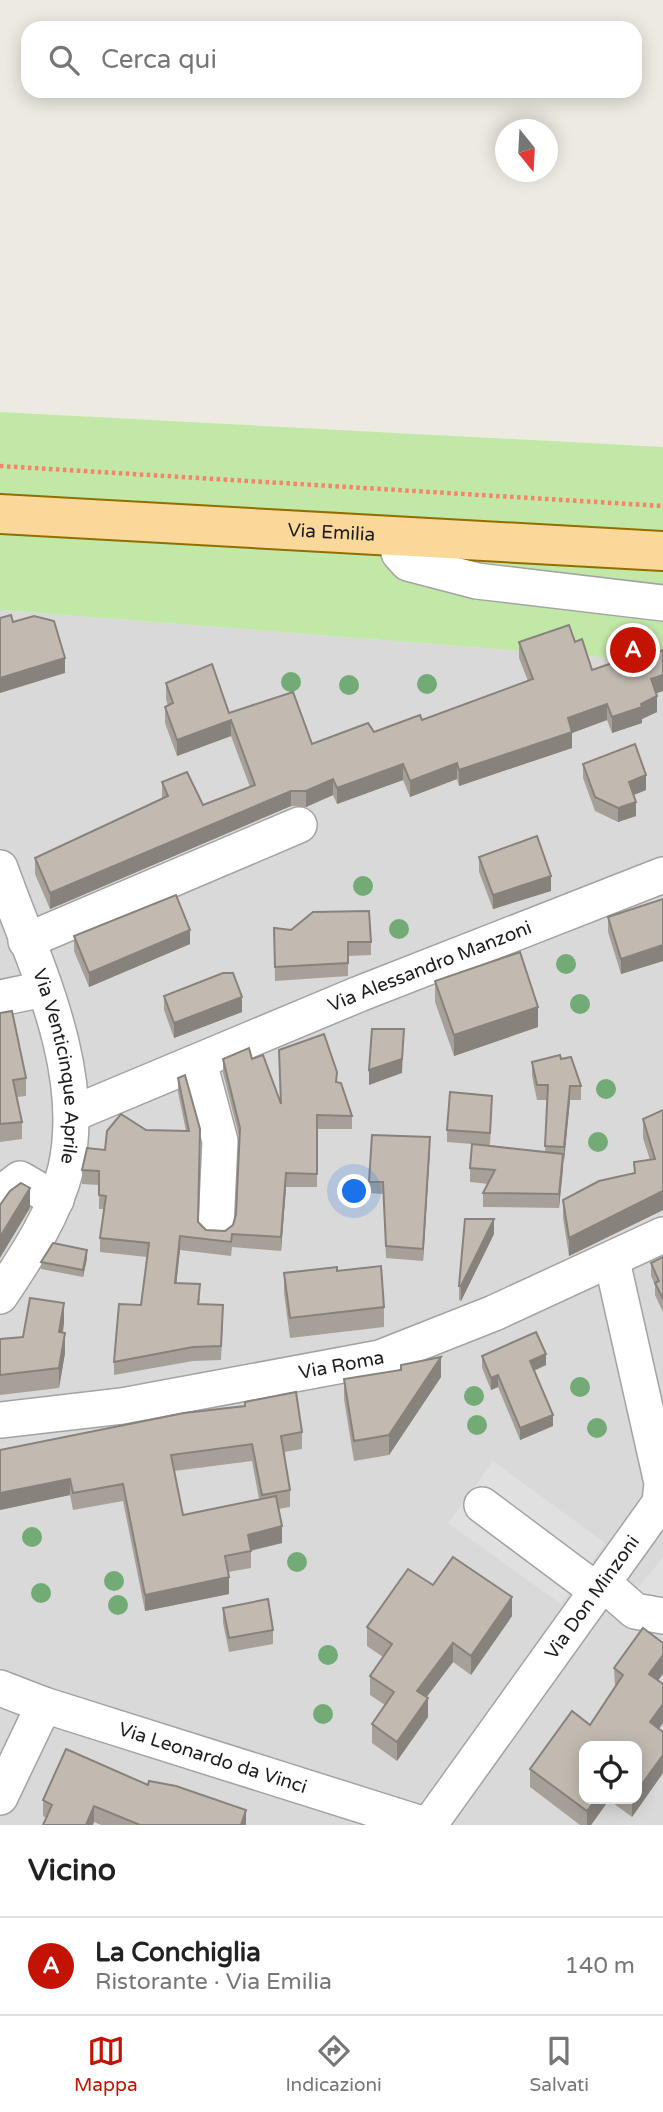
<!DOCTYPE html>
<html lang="it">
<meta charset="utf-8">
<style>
:root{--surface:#fff;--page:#f2f2f2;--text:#222;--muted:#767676;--line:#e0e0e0;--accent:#c51303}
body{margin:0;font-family:"Varela Round",sans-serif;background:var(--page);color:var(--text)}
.controls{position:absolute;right:21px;bottom:21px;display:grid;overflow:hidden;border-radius:14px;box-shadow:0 4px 18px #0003}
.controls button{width:63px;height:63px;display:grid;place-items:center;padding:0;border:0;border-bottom:2px solid var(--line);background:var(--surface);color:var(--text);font:35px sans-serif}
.compass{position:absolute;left:495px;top:119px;width:63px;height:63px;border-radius:50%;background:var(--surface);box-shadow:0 4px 18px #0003;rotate:162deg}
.you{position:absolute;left:355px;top:1192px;width:24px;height:24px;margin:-18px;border:5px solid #fff;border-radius:50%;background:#1a73e8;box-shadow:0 0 0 10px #1a73e833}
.badge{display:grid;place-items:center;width:46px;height:46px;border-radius:50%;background:var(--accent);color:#fff;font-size:23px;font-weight:700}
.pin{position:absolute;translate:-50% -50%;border:4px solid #fff;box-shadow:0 2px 7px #0006}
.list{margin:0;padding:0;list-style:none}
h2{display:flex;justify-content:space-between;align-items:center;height:91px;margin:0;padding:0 28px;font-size:30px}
h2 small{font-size:23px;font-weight:400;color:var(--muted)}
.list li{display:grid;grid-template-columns:46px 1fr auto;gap:21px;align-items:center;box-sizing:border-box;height:98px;padding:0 28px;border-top:2px solid var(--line)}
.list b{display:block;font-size:26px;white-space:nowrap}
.list p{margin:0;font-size:23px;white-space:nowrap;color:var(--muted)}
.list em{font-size:23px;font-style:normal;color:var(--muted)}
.icon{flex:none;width:38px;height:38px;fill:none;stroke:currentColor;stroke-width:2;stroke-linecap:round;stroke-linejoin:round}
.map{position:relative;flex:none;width:663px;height:1825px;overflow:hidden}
.search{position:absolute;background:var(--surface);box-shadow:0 4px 18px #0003;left:21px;right:21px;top:21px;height:77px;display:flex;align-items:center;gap:18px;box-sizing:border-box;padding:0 24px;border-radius:21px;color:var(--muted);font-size:26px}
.sheet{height:189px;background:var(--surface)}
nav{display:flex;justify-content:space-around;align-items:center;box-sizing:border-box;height:98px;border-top:2px solid var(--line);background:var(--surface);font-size:19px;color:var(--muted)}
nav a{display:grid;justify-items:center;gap:4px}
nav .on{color:var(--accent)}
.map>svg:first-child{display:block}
.residential{fill:#dad9d9;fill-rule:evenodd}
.grass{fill:#c2e8a7}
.parking{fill:#e0e0e0}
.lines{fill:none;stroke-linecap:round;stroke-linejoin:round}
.minor-casing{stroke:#a3a3a3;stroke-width:38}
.major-casing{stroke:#926e02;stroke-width:42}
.path{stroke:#f78369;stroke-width:4.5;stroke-dasharray:3.5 3.5;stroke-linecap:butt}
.minor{stroke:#fff;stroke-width:35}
.major{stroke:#fad89a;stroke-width:38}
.tree{fill:#72ab76}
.wall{fill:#a7a098;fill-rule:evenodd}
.shaded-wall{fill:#88827c}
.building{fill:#c2bab1;stroke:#88827c;stroke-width:2}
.labels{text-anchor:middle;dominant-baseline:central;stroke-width:7;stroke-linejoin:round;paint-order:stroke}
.street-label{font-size:19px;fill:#1c1c1c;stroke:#fff}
</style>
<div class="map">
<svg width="663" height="1825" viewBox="0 0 663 1825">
<rect width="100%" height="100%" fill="#edeae2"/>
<path class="residential" d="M0,610L663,662V1825H0ZM584,1746H637V1799H584Z"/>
<path class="grass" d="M0,412L663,447V662L0,610Z"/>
<g class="parking">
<path d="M493,1461L605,1543L561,1604L448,1523Z"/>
<path d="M663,1557V1636L622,1602L625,1604Z"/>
</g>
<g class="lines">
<g class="minor-casing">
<g id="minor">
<path d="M396,537L399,553L408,563L477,581L663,603"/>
<path id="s1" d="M0,868C33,961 88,1067 66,1168C55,1214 26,1257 0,1296"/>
<path d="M26,941L299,825"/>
<path d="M0,998L44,989"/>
<path d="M199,1062L220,1141L216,1227"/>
<path id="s2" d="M72,1114L359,994L663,875"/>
<path d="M0,1194L20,1179L56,1200"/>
<path id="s3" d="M0,1420L122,1406L380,1358L494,1313L663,1235"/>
<path d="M482,1505L597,1591"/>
<path d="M603,1583L635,1611L663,1616"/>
<path id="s4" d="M0,1688L44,1705L425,1825"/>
<path d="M0,1797L44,1705"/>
<path id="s5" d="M429,1825L660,1503L662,1483L612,1261"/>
</g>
</g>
<g class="major-casing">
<g id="major">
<path id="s6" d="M0,514L663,551"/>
</g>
</g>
<path class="path" d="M0,466L663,506"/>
<use href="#minor" class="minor"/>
<use href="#major" class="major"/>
</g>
<g class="tree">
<circle cx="291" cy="682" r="10"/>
<circle cx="427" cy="684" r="10"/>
<circle cx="349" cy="685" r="10"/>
<circle cx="363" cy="886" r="10"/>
<circle cx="399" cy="929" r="10"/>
<circle cx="566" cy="964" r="10"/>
<circle cx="580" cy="1004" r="10"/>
<circle cx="606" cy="1089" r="10"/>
<circle cx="598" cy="1142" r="10"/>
<circle cx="580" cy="1387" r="10"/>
<circle cx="474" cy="1396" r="10"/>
<circle cx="477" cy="1425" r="10"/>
<circle cx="597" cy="1428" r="10"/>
<circle cx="32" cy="1537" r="10"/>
<circle cx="297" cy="1562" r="10"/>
<circle cx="114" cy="1581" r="10"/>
<circle cx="41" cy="1593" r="10"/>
<circle cx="118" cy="1605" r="10"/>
<circle cx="328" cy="1655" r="10"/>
<circle cx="323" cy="1714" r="10"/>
</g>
<g class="wall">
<path d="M519,642H575L592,670L648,655L663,650V691L656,693L657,712L642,719V723L612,733L607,720L572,733V748L459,786L457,779L410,797L403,780L337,804L333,795L306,807L291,806L50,909L35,874V858L162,798V782L203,805L250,787L231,736L177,756L165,723V707L168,706L166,699V683L229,713L312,744L374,732L422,720L528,681L519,658Z"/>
<path d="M583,764L646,790L633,795L636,816L618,822L595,811L583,778Z"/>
<path d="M479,857L551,891L493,909L479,872Z"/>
<path d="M663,899V961L621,974L608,932V917Z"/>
<path d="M274,928L371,942V955L348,956V976L275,981Z"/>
<path d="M74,936L190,944L89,987L74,951Z"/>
<path d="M435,981L538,1027L454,1056L435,1002Z"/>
<path d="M164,996L242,1012L174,1038L164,1010Z"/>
<path d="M0,1013L26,1078V1096L17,1097L22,1122V1139L0,1142Z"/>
<path d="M279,1050L337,1083L352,1116V1129H317V1187H286L281,1251L232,1247L231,1256L180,1250L176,1283L200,1298L199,1304L223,1319L221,1360L193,1361L114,1375V1362L141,1305L147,1257L100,1252V1238L104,1209H99V1185L82,1184V1170L105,1150L146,1130L186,1131L178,1092V1078L185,1075L198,1222L206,1230L225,1231L233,1225L236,1214L240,1140L223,1073V1059H252L281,1102Z"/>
<path d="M561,1059L581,1086V1100H570L559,1208L483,1207V1193L488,1184L470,1182V1168L472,1144L447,1142V1130L492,1108L490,1145L545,1152L548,1100H537L532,1076V1062Z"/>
<path d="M663,1110V1210L569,1256L563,1218V1200L634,1173V1162L650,1160L643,1138V1119Z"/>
<path d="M430,1149L423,1261L386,1258L383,1194L369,1193V1182Z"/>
<path d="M494,1234L461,1301L459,1300V1286Z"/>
<path d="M663,1257V1312L655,1295V1285L651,1276V1263Z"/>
<path d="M87,1258L83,1277L41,1269V1262Z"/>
<path d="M337,1271L384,1307V1327L290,1338L284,1293V1273Z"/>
<path d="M64,1323L63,1333L65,1353L59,1388L0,1395V1339L23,1337Z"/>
<path d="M482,1356L546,1365L534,1371L553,1426L520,1440L498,1387L491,1390L482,1368Z"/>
<path d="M441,1377L389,1455L354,1461L344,1399V1379Z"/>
<path d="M245,1402L302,1432V1449L284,1452L290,1490V1507L278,1509L282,1543L251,1551V1568L228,1572L229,1594L145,1611L123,1501L73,1510L70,1495L0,1510L245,1406ZM252,1461L259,1499L183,1515L174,1471Z"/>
<path d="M433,1585L512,1616L471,1675L453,1662L426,1697L428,1717L397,1761L372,1743V1724L385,1705L370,1695V1676L383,1657L367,1646V1627Z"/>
<path d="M223,1608L273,1630V1644L229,1652L223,1623Z"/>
<path d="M614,1668L658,1681L663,1684V1723L659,1729L663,1732V1773L632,1817L609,1800L591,1825H580L530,1787V1769L590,1725L615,1687ZM584,1746L637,1799H584Z"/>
<path d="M148,1785L246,1825H101L94,1822L46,1818L43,1816V1800Z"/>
</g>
<g class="shaded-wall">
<path d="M65,658V673L0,693V678Z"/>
<path d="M663,675V691L651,695V679Z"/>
<path d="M657,696V712L642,719V723L612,733V717Z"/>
<path d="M607,704V720L572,733V748L459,786V770L568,718Z"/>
<path d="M231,720V736L177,756V740Z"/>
<path d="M457,763V779L410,797V781Z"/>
<path d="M403,764V780L337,804V788Z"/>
<path d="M646,775V790L629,797V782Z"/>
<path d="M333,779V795L306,807V791Z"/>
<path d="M291,791V806L50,909V893Z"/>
<path d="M636,802V816L618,822V808Z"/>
<path d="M551,876V891L493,909V895Z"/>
<path d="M190,930V944L89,987V973Z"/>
<path d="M663,945V961L621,974V959Z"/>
<path d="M242,997V1012L174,1038V1023Z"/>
<path d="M538,1007V1027L454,1056V1035Z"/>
<path d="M404,1029L402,1073L369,1085V1070Z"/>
<path d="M570,1086V1100L564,1162V1147Z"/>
<path d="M430,1137V1149L423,1261V1249Z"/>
<path d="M563,1154V1168L559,1208V1194Z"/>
<path d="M286,1173V1187L281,1251V1237Z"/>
<path d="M30,1188V1208L0,1258V1237Z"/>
<path d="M663,1191V1210L569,1256V1238Z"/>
<path d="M494,1219V1234L461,1301V1286Z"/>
<path d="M180,1236V1250L175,1297V1283Z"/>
<path d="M87,1250V1258L83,1277V1270Z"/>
<path d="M64,1303V1323L59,1352V1332Z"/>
<path d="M65,1333V1353L59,1388V1368Z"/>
<path d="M546,1354V1365L530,1372V1361Z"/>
<path d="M441,1357V1377L389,1455V1435Z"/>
<path d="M498,1375V1387L491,1390V1378Z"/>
<path d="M553,1415V1426L520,1440V1428Z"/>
<path d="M70,1479V1495L0,1510V1493Z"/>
<path d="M282,1526V1543L248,1551V1535Z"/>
<path d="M229,1577V1594L145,1611V1595Z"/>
<path d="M512,1597V1616L471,1675V1656Z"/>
<path d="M453,1643V1662L417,1710V1691Z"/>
<path d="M663,1655V1674L649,1693V1674Z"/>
<path d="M428,1698V1717L397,1761V1742Z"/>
<path d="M663,1704V1723L650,1741V1722Z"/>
<path d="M663,1755V1773L632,1817V1799H637V1791Z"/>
<path d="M596,1799H609V1800L591,1825H587V1811Z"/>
<path d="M94,1806V1822L93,1825H86Z"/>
<path d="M246,1810V1825H241Z"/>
</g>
<g class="building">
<path d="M11,615L13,622L34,616L54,621L65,658L0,678V618Z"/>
<path d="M569,625L575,642L582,639L592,670L647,651L648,655L663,650V675L651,679L657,696L641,704L642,707L612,717L607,704L568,718L572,732L459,770L457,763L410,781L403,764L337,788L333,779L306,791H291L50,893L35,858L168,796L162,782L187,772L203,805L255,785L231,720L177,740L165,707L173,703L166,683L212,664L229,713L293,692L312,744L368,723L374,732L420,715L422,720L533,679L519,642Z"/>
<path d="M635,744L646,775L629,782L636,802L618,808L595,797L583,764Z"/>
<path d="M537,836L551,876L493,895L479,857Z"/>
<path d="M176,895L190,930L89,973L74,936Z"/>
<path d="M663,899V945L621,959L608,917Z"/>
<path d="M369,911L371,942H348V963L275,967L274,928L291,930L313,912Z"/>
<path d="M520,952L538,1007L454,1035L435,981Z"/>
<path d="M223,973H233L242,997L174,1023L164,996Z"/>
<path d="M12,1011L26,1078L13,1080L22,1122L0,1124V1013Z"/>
<path d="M372,1029H404L402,1059L369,1070Z"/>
<path d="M324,1034L337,1072L336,1082L341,1083L352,1116L317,1115V1174L286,1173L281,1237L232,1234L231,1242L180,1236L175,1283L200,1284L198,1304L223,1305L221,1346L193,1347L114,1362L119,1304L141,1305L149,1243L100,1238L106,1196L99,1195V1171L82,1170L87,1148L105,1150L107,1131L121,1114L146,1130L189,1131L178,1078L185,1075L200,1129L198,1222L206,1230L225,1231L233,1225L236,1214L240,1128L223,1059L249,1048L252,1059L263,1055L281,1104L279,1050Z"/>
<path d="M560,1055L561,1059L571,1057L581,1086H570L564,1147L545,1146L548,1085H537L532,1062Z"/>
<path d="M450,1092L492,1096L490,1133L447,1130Z"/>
<path d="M663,1110V1191L569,1238L563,1200L599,1181L635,1173L634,1162L655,1159L643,1119Z"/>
<path d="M372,1135L430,1137L423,1249L386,1246L383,1182H369Z"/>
<path d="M472,1144L563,1154L559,1194L483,1193L495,1170L470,1168Z"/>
<path d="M21,1183L30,1188L0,1237V1205L10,1191Z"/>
<path d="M465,1219H494L461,1286H459Z"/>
<path d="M53,1243L87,1250L83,1270L41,1262Z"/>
<path d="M663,1257V1299L655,1283L659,1281L651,1263Z"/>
<path d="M381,1266L384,1307L290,1318L284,1273L337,1267V1271Z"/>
<path d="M30,1298L64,1303L59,1332L65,1333L59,1368L0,1375V1339L23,1337Z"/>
<path d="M536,1332L546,1354L530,1361L553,1415L520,1428L498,1375L491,1378L482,1356Z"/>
<path d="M441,1357L389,1435L354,1441L344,1379L401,1370V1365Z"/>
<path d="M296,1392L302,1432L281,1436L290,1490L262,1495L252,1444L171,1455L183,1515L276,1496L282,1526L248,1535L251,1551L225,1556L229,1577L145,1595L123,1484L73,1493L70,1479L0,1493V1450L184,1413L245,1406V1402Z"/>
<path d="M453,1557L512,1597L471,1656L453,1643L417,1691L428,1698L397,1742L372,1724L394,1692L370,1676L392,1644L367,1627L408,1569L433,1585Z"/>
<path d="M268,1599L273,1630L229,1638L223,1608Z"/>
<path d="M643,1628L663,1643V1655L649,1674L663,1684V1704L650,1722L663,1732V1755L637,1791V1746H584V1799H596L587,1811L530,1769L572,1711L590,1725L623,1675L614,1668Z"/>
<path d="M66,1749L148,1785L149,1781L176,1786L246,1810L241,1825H140L94,1806L86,1825H43L52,1805L43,1800Z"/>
</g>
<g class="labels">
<g class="street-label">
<text stroke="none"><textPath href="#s6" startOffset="332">Via Emilia</textPath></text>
<text stroke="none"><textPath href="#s2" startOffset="387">Via Alessandro Manzoni</textPath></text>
<text stroke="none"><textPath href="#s1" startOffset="208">Via Venticinque Aprile</textPath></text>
<text stroke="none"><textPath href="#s3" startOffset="346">Via Roma</textPath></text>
<text stroke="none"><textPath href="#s5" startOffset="280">Via Don Minzoni</textPath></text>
<text stroke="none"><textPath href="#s4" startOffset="224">Via Leonardo da Vinci</textPath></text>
</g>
</g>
</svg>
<div class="controls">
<button><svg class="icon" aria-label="locate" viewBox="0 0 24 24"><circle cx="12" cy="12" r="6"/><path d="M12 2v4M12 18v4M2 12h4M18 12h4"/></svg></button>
</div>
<svg class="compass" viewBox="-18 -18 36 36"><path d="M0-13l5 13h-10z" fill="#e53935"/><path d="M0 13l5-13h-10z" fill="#767676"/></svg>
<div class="you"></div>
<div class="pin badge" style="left:633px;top:650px">A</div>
<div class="search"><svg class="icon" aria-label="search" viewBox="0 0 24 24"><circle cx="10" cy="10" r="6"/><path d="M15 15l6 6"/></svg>Cerca qui</div>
</div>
<section class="sheet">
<h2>Vicino<small></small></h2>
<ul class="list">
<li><span class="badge">A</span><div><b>La Conchiglia</b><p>Ristorante · Via Emilia</p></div><em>140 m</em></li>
</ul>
</section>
<nav>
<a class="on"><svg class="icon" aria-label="map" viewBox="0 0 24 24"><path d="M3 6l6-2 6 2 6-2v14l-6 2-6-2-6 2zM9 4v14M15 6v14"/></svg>Mappa</a>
<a><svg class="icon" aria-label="directions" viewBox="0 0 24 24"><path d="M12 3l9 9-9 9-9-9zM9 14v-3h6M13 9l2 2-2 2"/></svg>Indicazioni</a>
<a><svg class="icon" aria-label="saved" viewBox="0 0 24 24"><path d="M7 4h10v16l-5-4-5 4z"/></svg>Salvati</a>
</nav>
